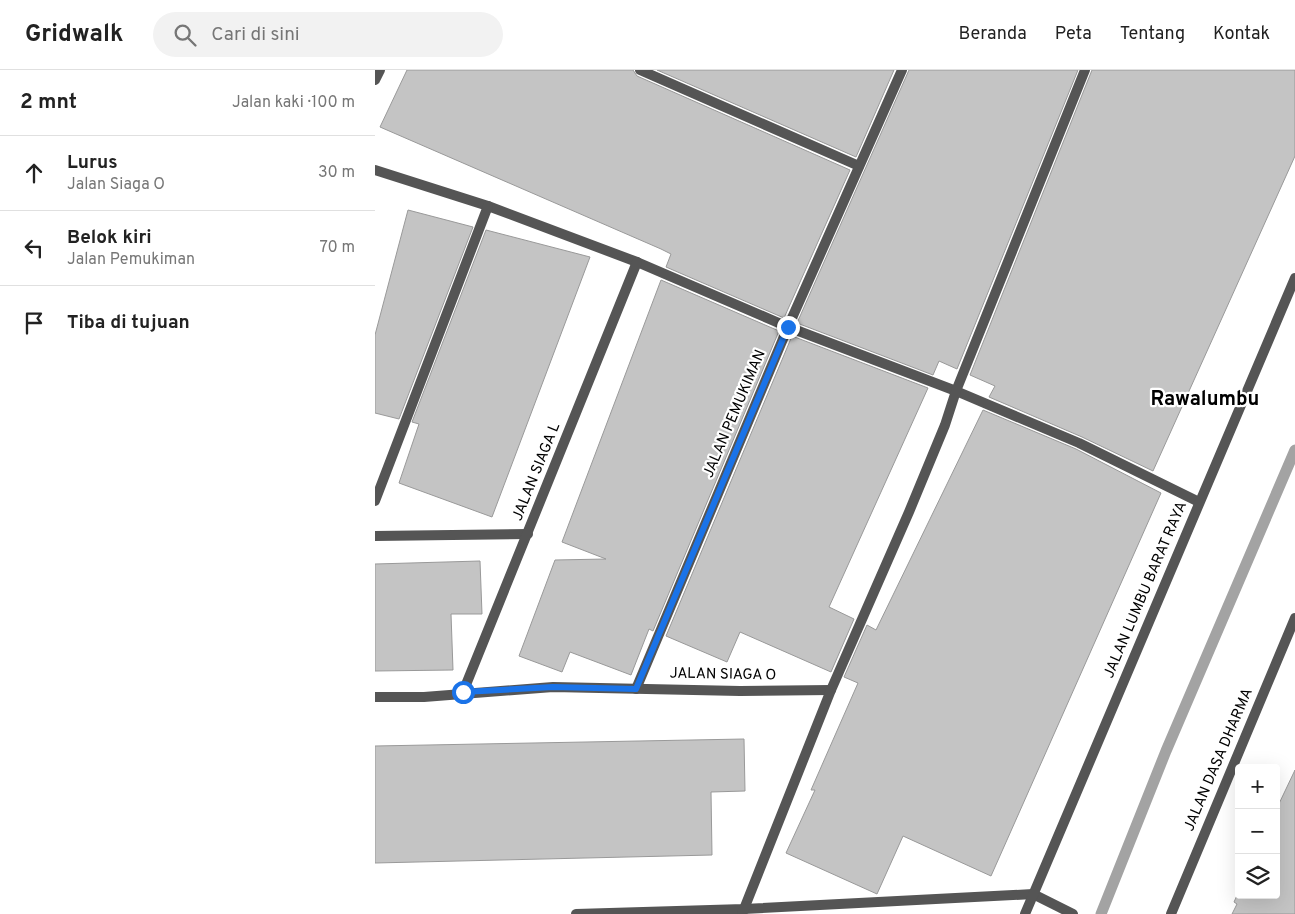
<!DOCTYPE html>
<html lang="id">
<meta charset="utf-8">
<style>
:root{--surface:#fff;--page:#f2f2f2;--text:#222;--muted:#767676;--line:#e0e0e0}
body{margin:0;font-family:Overpass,sans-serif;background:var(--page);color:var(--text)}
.controls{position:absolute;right:15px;bottom:15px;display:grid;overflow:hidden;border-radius:5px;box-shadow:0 5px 20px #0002}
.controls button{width:45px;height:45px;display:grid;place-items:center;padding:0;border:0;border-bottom:1px solid var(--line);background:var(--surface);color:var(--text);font:25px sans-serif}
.stop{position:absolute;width:15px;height:15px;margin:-11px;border:4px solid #1a73e8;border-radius:50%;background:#fff}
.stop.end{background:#1a73e8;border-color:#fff;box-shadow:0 1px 5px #0008}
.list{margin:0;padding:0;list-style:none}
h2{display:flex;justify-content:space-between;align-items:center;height:65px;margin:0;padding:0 20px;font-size:21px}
h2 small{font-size:16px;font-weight:400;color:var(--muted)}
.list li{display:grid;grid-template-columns:32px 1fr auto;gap:15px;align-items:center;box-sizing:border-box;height:75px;padding:0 20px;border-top:1px solid var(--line)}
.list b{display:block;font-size:19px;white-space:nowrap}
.list p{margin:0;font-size:16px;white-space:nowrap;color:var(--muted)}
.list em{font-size:16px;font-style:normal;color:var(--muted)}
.icon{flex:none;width:28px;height:28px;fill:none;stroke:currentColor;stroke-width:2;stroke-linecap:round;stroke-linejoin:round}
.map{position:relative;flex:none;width:920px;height:844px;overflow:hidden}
header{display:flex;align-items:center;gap:30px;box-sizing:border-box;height:70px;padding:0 25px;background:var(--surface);border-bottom:1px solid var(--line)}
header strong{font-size:24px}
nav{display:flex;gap:28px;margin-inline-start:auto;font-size:18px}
.search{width:350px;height:45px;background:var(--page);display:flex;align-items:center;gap:12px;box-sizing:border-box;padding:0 18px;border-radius:28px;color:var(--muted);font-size:19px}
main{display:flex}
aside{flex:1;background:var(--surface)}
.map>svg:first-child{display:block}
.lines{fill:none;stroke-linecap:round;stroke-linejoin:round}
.stream{stroke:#a3a3a3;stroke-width:11}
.building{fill:#c4c4c4;stroke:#999}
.minor{stroke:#555;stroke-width:10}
.tertiary{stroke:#555;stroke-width:10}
.route{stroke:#1a73e8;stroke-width:6}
.labels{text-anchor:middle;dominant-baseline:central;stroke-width:4.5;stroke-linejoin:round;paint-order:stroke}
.street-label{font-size:15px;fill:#000;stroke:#fff}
.district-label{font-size:20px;font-weight:bold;fill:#000;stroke:#fff}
</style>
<header>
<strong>Gridwalk</strong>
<div class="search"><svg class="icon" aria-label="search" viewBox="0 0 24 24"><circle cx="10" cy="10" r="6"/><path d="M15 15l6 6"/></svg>Cari di sini</div>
<nav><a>Beranda</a><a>Peta</a><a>Tentang</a><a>Kontak</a></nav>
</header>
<main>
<aside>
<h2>2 mnt<small>Jalan kaki · 100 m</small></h2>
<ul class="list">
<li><svg class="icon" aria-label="ahead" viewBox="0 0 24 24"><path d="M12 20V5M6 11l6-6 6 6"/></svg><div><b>Lurus</b><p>Jalan Siaga O</p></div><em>30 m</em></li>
<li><svg class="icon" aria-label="left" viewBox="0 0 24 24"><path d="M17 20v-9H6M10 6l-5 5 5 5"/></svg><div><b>Belok kiri</b><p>Jalan Pemukiman</p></div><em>70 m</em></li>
<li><svg class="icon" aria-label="arrive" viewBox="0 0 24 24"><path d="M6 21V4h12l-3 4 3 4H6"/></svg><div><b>Tiba di tujuan</b></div></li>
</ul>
</aside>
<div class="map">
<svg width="920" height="844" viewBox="0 0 920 844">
<rect width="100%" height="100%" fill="#fff"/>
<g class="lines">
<path class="stream" d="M726,844L791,681L920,380"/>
</g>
<g class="building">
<path d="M32,0H258L262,6L475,100L409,248L291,197L296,184L286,179L5,57Z"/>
<path d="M282,0H519L481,87Z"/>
<path d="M534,0H703L582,299L564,291L558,305L422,253Z"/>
<path d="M717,0H920V86L778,401L707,367L614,327L620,316L595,305Z"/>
<path d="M33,140L98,157L24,349L0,343V265Z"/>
<path d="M111,160L215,187L117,447L24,413L44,354L37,352Z"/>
<path d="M286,210L404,261L278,561L274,559L256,605L195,582L187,602L144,586L180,490L231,489L187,472Z"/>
<path d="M417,266L553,318L454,537L479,549L456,602L365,562L352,592L291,566Z"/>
<path d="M608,340L701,379L786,423L616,806L528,766L502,824L411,783L440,720H436L483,613L469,607L492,555L501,560Z"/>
<path d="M105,491L107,544H76L78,600L0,601V494Z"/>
<path d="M369,669L370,721L336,722L337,785L0,793V676Z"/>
<path d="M920,700V844H857L862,834L859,832L864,821V825H901V740Z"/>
</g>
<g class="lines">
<g class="minor">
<path d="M265,0L484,96"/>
<path d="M0,10L5,0"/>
<path d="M0,100L113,136L262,192L413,257L581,321L704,373L824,432"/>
<path d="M0,431L113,136"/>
<path d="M0,466L153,464"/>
<path d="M261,619L413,257L527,0"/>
<path d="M88,622L262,192"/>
<path d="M0,627H49L178,617L365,621L456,620"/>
<path d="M201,844L369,839L658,824L698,844"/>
<path d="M367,844L456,620L534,442L570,355L581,321L710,0"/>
</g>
<g class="tertiary">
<path d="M650,844L920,208"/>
<path d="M796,844L920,548"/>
</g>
</g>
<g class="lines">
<path class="route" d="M88,622L178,617L261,619L413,257"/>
</g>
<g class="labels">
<g class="street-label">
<text transform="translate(360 344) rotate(-67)">JALAN PEMUKIMAN</text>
<text transform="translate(162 402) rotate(-68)">JALAN SIAGA L</text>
<text transform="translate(771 520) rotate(-67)">JALAN LUMBU BARAT RAYA</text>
<text transform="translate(348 605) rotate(1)">JALAN SIAGA O</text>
<text transform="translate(844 690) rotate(-67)">JALAN DASA DHARMA</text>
</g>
<g class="district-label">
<text x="830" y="330">Rawalumbu</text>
</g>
</g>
</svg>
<div class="controls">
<button>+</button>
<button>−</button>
<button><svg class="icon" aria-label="layers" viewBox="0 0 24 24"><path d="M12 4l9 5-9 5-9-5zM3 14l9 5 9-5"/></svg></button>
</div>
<div class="stop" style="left:88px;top:622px"></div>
<div class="stop end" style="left:413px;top:257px"></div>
</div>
</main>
